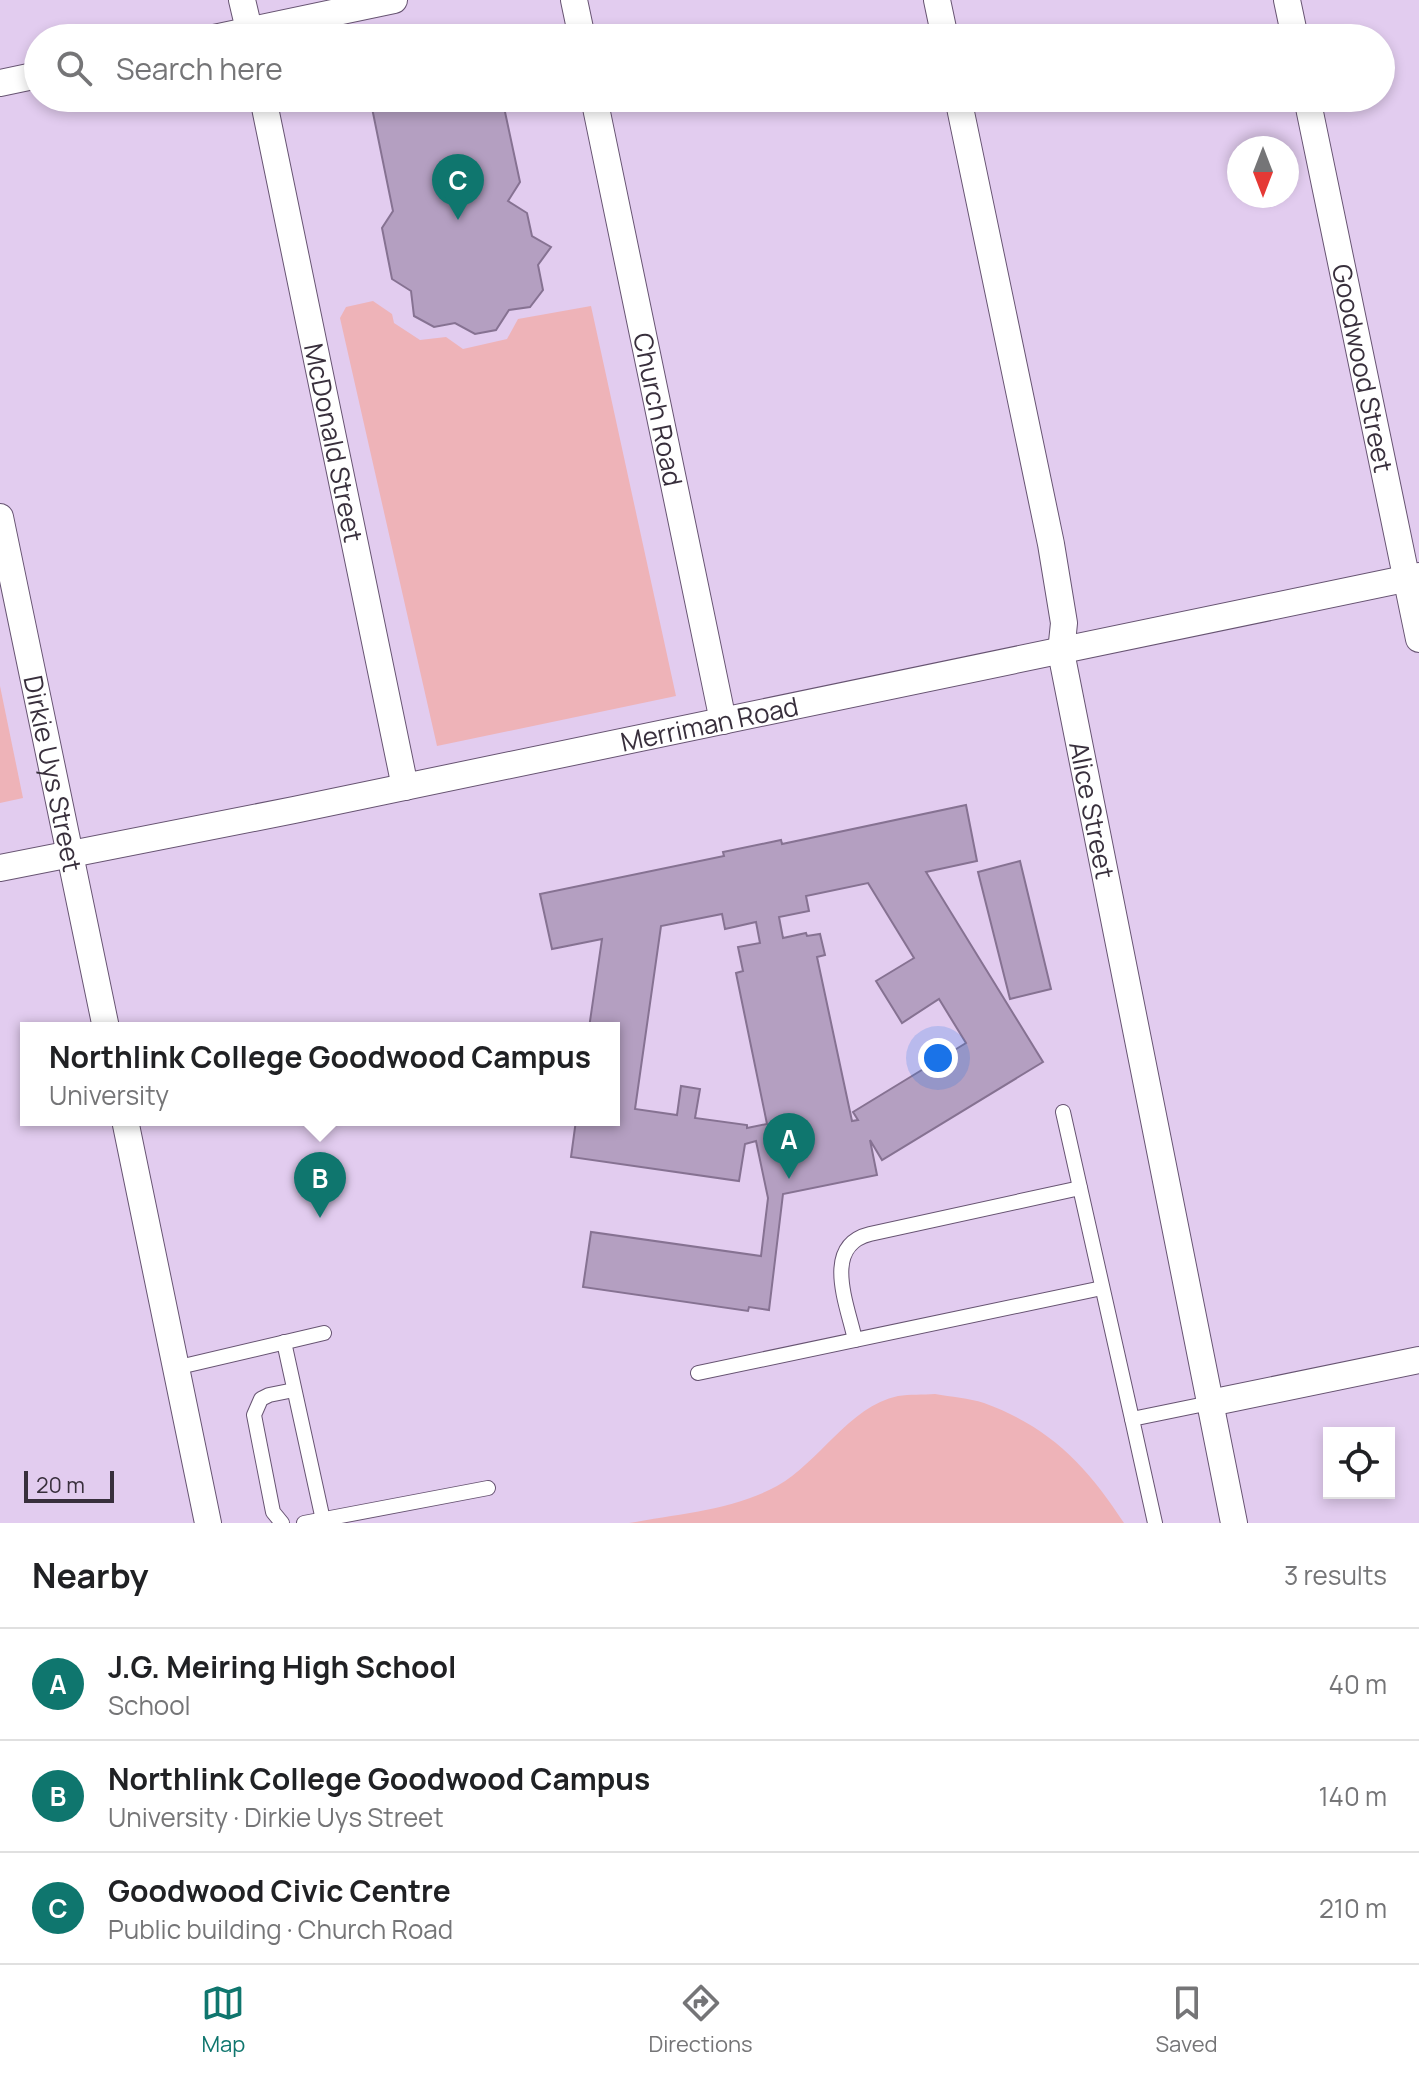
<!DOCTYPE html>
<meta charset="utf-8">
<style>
:root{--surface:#fff;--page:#f6f6f6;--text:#202124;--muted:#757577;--line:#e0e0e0;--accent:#0f766e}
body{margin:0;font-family:Manrope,sans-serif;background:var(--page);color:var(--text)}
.controls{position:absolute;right:24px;bottom:24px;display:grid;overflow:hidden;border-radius:0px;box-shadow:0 4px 12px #0003}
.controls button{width:72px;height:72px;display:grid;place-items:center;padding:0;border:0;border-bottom:2px solid var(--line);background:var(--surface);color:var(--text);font:40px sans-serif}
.compass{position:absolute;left:1227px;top:136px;width:72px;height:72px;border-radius:50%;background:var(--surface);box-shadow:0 4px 12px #0003;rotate:180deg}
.scale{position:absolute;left:24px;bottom:20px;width:90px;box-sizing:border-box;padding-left:8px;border:4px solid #382f3c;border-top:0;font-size:22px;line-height:28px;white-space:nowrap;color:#382f3c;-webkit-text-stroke:6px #e2ccef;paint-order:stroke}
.you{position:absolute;left:938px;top:1058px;width:28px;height:28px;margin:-20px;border:6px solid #fff;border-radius:50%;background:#1a73e8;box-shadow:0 0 0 12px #1a73e833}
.badge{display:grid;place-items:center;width:52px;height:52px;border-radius:50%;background:var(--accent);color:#fff;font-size:26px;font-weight:700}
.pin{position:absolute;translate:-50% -66px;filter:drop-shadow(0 2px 4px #0008)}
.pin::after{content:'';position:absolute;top:42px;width:28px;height:24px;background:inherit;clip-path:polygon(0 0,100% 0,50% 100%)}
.popup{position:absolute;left:20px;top:1022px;width:600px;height:104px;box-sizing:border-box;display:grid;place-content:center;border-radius:0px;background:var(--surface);filter:drop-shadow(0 2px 6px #0005);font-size:26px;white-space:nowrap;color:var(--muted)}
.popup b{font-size:30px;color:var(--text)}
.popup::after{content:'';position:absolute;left:50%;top:100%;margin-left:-16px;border:16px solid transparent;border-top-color:var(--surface)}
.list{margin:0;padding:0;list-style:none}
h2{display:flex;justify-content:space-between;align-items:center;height:104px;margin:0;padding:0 32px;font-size:34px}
h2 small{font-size:26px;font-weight:400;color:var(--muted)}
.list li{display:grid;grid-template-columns:52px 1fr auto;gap:24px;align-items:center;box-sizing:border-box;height:112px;padding:0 32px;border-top:2px solid var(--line)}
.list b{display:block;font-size:30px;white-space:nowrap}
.list p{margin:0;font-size:26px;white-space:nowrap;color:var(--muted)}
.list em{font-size:26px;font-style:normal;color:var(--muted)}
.icon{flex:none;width:44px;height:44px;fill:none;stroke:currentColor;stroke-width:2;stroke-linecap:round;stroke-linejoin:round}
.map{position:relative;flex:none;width:1419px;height:1523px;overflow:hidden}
.search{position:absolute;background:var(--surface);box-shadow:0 4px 12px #0003;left:24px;right:24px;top:24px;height:88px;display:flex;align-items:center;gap:20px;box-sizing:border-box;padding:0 28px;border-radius:44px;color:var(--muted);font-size:30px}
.sheet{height:440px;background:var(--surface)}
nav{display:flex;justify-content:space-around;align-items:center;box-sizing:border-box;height:112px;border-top:2px solid var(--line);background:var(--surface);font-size:22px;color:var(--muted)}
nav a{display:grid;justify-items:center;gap:4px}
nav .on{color:var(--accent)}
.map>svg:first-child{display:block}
.green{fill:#eeb3b8}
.building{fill:#b49fc1;stroke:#867292;stroke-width:2;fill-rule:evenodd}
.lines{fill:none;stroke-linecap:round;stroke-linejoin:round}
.lane-casing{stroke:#675472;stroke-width:16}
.street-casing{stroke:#675472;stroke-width:28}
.lane{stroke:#fff;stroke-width:14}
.street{stroke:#fff;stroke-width:26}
.labels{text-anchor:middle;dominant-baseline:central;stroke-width:7;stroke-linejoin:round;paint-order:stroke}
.street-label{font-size:26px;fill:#382f3c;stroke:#e2ccef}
</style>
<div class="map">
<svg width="1419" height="1523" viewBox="0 0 1419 1523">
<rect width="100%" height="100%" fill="#e2ccef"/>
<g class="green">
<path d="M373,301L392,314L394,323L420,340L446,337L463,349L507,339L518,319L591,306L676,696L437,746L340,318L346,307Z"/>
<path d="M0,686L23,798L0,803Z"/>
<path d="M935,1394C951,1397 969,1398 984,1403C1050,1427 1087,1466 1124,1523H629C677,1514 733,1510 777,1486C820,1462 848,1407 898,1396C910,1394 923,1395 935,1394Z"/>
</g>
<g class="building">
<path d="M458,33L466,38H434Z"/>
<path d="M378,98H502L520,182L508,201L527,213L532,236L551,247L538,265L543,290L530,307L509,310L496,330L475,334L455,323L434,327L414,316L411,291L392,279L382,228L393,211L372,108Z"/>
<path d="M966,805L977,861L926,872L1043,1062L882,1160L870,1140L877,1175L783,1194L769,1310L749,1307L748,1311L583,1287L591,1232L761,1256L768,1198L756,1141L745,1144L739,1181L571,1157L576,1120H614V1028H589L602,939L552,949L540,894L724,856L723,852L781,840L782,844ZM868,883L914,958L876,981L902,1023L939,999L966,1043L853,1112L858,1120L852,1121L817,957L825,955L820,934L807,936L806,933L783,938L779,917L809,911L806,896ZM722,914L725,929L756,922L760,943L738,947L743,971L736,973L767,1124L747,1128V1125L695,1118L700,1089L681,1086L677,1115L635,1109L661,926Z"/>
<path d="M1020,861L1051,989L1010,999L978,872Z"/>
</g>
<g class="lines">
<g class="lane-casing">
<g id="lane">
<path d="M1063,1112L1132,1419"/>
<path d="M855,1340C848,1306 821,1246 870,1234L1080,1188"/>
<path d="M284,1342L323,1520"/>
<path d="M175,1368L324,1333"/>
<path d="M698,1373L1102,1288"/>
<path d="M282,1523L273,1512L254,1415L261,1399L269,1395L294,1390"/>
<path d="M304,1523L488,1488"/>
<path d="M1155,1523L1132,1419L1210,1403"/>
</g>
</g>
<g class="street-casing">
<g id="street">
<path d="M242,0L251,38"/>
<path d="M574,0L582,38"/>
<path d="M937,0L945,38"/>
<path d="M1287,0L1295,38"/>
<path d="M214,38L394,0"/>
<path d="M0,83L38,75"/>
<path id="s1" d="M263,98L405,787"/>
<path id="s2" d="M594,98L723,721"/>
<path id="s3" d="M958,98L1051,544L1064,623L1061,652L1234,1523"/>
<path id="s4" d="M1307,98L1419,639"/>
<path id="s5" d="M0,517L106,1028"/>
<path id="s6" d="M0,868L294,810L1419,576"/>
<path d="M125,1120L208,1523"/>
<path d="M1210,1403L1419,1360"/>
</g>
</g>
<use href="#lane" class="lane"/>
<use href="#street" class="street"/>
</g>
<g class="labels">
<g class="street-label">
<text stroke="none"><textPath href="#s4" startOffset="276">Goodwood Street</textPath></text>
<text stroke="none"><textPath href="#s2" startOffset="318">Church Road</textPath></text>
<text stroke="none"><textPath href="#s1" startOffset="352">McDonald Street</textPath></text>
<text stroke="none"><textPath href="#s6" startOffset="724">Merriman Road</textPath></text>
<text stroke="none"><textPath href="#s5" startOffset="262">Dirkie Uys Street</textPath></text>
<text stroke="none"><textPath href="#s3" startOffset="726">Alice Street</textPath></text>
</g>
</g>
</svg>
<div class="controls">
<button><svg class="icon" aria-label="locate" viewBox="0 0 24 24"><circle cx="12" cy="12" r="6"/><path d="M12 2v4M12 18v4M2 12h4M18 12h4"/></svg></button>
</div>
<svg class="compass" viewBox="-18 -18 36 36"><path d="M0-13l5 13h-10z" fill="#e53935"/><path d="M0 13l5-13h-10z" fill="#757577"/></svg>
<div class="scale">20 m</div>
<div class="you"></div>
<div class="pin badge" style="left:789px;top:1179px">A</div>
<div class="pin badge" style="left:320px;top:1218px">B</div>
<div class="popup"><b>Northlink College Goodwood Campus</b>University</div>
<div class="pin badge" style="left:458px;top:220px">C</div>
<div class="search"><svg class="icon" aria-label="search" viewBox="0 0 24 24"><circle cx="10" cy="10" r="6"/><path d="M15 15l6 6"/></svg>Search here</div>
</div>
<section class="sheet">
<h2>Nearby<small>3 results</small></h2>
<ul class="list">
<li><span class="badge">A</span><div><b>J.G. Meiring High School</b><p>School</p></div><em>40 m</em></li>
<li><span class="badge">B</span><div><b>Northlink College Goodwood Campus</b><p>University · Dirkie Uys Street</p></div><em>140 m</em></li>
<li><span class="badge">C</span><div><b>Goodwood Civic Centre</b><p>Public building · Church Road</p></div><em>210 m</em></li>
</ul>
</section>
<nav>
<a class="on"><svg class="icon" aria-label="map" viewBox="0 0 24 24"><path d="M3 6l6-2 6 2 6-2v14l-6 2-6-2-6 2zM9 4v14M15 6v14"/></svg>Map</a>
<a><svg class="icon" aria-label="directions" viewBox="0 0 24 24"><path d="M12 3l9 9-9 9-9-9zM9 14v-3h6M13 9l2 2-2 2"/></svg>Directions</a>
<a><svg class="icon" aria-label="saved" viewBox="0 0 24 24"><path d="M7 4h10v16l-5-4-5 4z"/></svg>Saved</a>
</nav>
